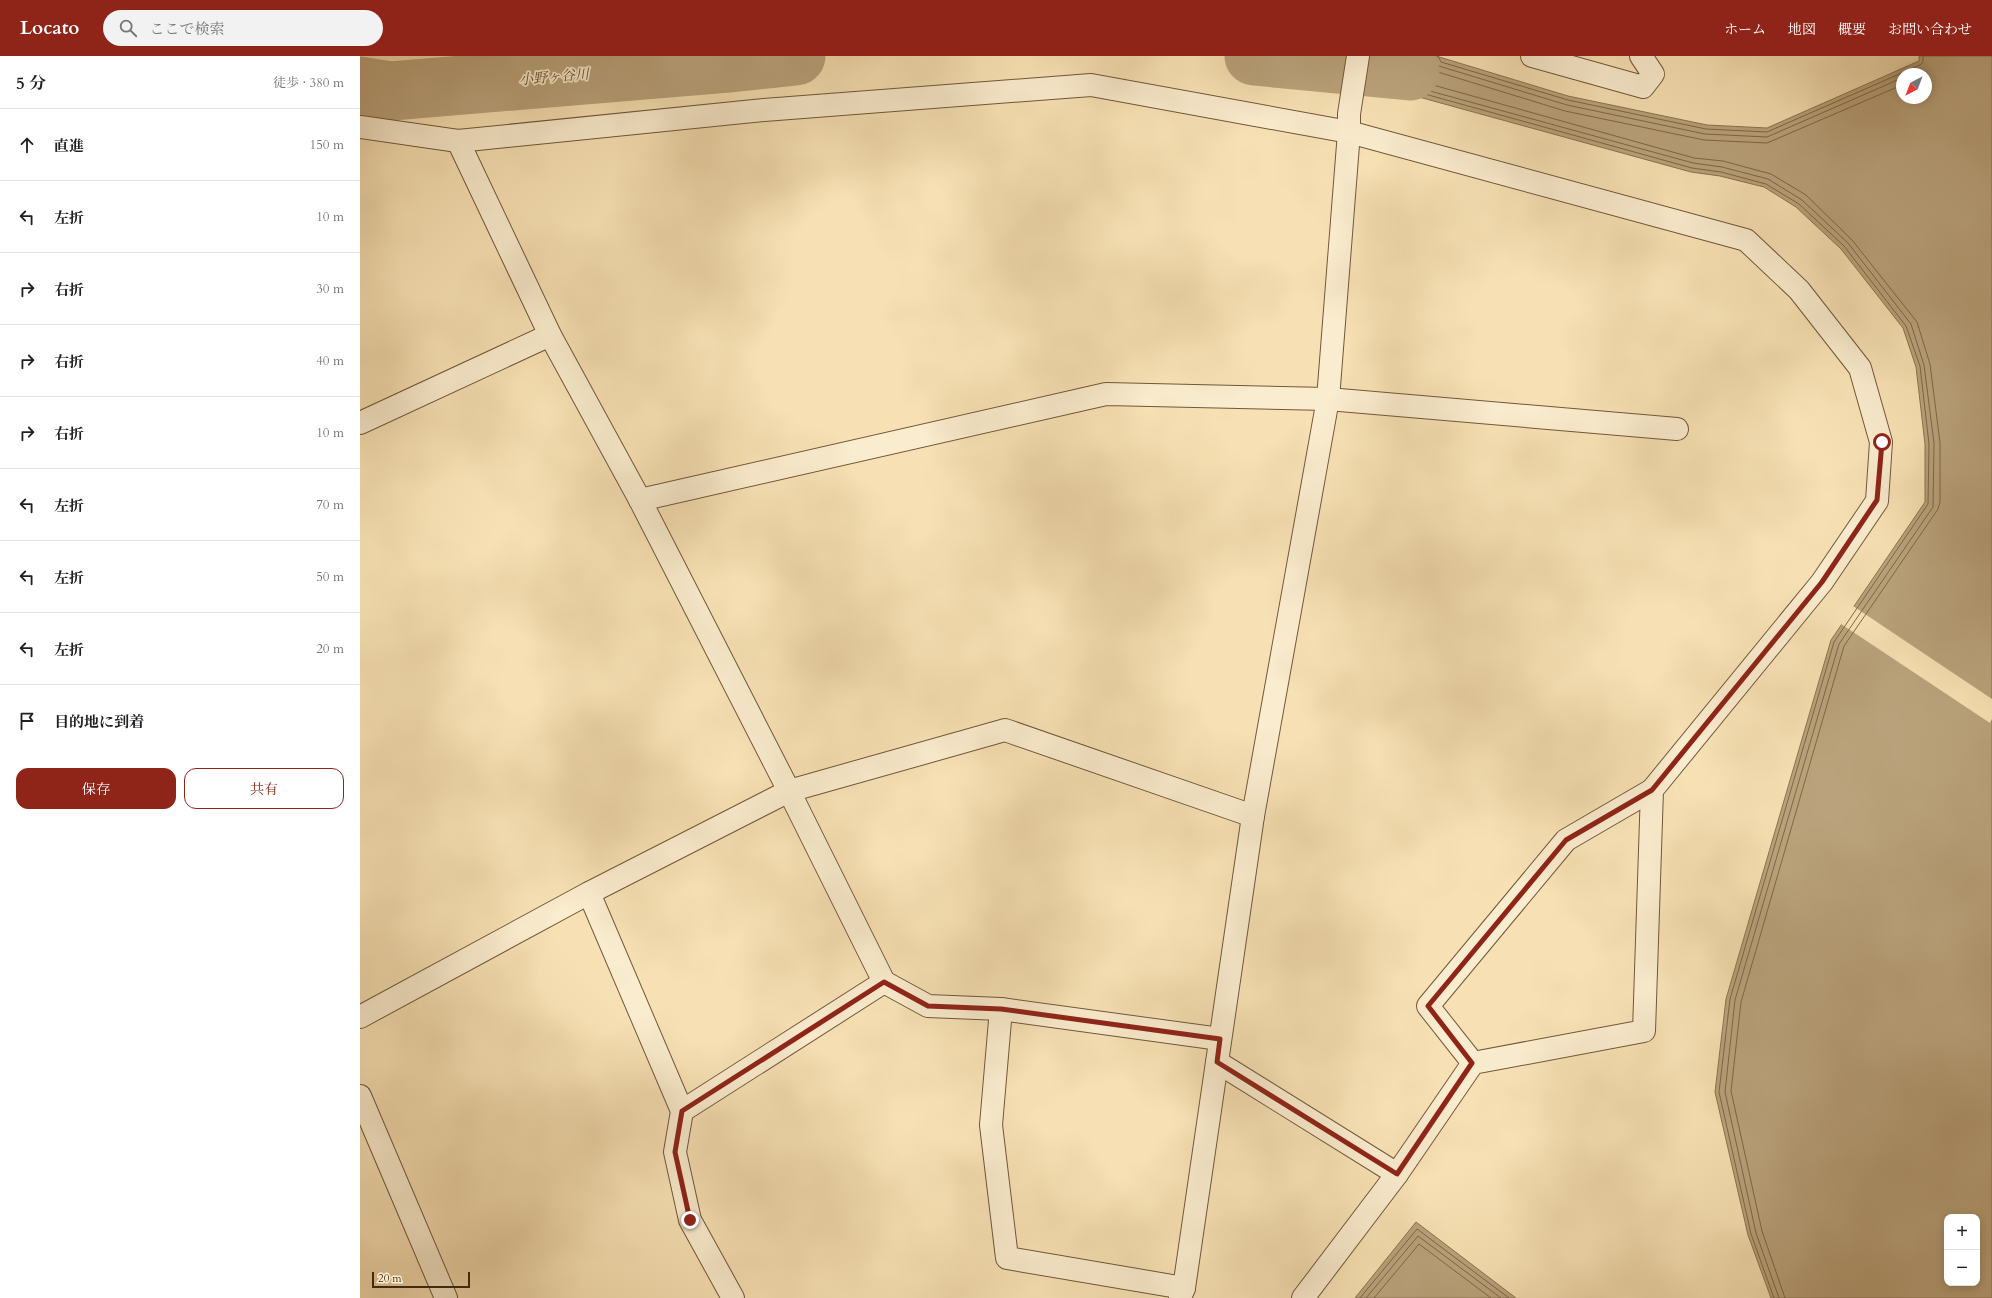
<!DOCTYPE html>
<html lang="ja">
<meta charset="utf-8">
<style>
:root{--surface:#fff;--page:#f2f2f2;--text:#202124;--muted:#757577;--line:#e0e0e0;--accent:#8f2418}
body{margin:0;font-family:Cardo,"Noto Serif JP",serif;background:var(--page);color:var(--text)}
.controls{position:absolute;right:12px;bottom:12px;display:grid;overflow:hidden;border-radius:8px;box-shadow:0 2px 10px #0003}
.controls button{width:36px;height:36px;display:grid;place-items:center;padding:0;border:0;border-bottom:1px solid var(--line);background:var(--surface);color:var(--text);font:20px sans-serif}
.compass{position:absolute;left:1536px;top:12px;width:36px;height:36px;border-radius:50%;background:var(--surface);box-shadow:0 2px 10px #0003;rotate:222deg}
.scale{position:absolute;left:12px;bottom:10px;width:98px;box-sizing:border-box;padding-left:4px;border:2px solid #442b0e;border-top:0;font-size:11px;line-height:14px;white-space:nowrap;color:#442b0e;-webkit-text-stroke:3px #faecce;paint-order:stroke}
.stop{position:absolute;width:12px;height:12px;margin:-9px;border:3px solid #8f2418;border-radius:50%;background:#fff}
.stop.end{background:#8f2418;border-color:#fff;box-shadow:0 1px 4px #0008}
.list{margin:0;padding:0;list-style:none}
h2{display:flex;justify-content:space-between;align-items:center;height:52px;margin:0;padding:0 16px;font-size:17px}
h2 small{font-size:13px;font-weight:400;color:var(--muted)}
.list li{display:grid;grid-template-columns:26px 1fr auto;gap:12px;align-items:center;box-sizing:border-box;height:72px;padding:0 16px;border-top:1px solid var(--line)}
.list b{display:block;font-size:15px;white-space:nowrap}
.list em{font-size:13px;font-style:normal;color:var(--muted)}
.actions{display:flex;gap:8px;padding:12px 16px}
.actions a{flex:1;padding:9px 0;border:1px solid var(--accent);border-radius:12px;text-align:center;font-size:14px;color:var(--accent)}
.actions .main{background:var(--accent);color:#fff}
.icon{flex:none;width:22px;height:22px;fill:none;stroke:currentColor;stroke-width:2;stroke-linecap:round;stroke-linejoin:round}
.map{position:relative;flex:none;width:1632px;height:1242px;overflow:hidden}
header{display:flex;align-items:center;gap:24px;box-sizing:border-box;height:56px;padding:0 20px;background:var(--accent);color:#fff}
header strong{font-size:19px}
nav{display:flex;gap:22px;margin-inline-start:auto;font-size:14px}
.search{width:280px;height:36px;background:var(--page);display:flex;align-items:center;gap:10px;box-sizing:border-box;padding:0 14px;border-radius:22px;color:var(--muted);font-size:15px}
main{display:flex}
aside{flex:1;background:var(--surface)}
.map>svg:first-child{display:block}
.water{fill:#baa37c;stroke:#8b7350;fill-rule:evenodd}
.pier{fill:#f7e1b4}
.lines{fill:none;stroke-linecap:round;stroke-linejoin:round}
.shore{stroke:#7f6745;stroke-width:1}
.river{stroke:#baa37c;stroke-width:59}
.minor-casing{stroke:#715838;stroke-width:24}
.tertiary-casing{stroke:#715838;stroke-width:24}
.minor{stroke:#faecce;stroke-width:22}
.tertiary{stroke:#faecce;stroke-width:22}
.route{stroke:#8f2418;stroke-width:5}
.labels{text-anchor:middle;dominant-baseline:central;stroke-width:3.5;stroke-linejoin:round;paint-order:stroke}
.water-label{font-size:14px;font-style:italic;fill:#674f2f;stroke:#faecce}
</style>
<header>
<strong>Locato</strong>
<div class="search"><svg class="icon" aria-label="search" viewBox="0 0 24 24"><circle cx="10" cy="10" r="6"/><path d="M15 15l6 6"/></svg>ここで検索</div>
<nav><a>ホーム</a><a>地図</a><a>概要</a><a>お問い合わせ</a></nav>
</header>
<main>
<aside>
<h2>5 分<small>徒歩 · 380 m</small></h2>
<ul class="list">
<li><svg class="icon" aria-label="ahead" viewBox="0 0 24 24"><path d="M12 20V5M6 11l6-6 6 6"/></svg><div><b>直進</b></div><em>150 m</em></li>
<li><svg class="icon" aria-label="left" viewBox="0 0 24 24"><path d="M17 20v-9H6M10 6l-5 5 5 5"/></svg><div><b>左折</b></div><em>10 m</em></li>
<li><svg class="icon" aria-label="right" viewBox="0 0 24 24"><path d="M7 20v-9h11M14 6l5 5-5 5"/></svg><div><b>右折</b></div><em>30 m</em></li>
<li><svg class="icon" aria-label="right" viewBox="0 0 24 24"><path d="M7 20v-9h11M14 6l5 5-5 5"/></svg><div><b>右折</b></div><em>40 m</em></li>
<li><svg class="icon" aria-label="right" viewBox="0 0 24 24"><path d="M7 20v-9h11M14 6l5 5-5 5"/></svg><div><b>右折</b></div><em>10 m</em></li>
<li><svg class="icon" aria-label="left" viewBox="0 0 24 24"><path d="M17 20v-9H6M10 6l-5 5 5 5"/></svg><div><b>左折</b></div><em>70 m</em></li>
<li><svg class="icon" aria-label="left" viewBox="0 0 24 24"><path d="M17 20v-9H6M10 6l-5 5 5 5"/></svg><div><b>左折</b></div><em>50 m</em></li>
<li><svg class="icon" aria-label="left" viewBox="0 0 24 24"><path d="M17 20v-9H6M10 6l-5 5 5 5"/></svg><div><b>左折</b></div><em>20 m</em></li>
<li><svg class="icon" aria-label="arrive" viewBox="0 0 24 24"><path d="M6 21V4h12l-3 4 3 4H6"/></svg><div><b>目的地に到着</b></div></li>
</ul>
<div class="actions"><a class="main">保存</a><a>共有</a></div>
</aside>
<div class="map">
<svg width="1632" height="1242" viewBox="0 0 1632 1242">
<rect width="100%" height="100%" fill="#f7e1b4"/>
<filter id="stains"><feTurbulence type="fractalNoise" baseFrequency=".005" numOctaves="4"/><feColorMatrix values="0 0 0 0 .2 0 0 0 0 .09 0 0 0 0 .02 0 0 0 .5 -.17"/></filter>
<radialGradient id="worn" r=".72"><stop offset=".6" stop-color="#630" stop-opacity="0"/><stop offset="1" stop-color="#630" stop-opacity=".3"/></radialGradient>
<g class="water">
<path d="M1055,0H1076L1208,40L1347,69L1407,72L1559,5V0H1632V1242H1411L1388,1179L1355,1036L1366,943L1471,584L1565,446V388L1556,311L1543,272L1481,193L1436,151L1404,131L1360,120L1331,116L1048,38L1050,15ZM1542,18H1566V42H1542ZM1587,1161H1617V1227H1587Z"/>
<path d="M1056,1166L1156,1242H995Z"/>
</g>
<path class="pier" d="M1493,550L1632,643V663L1630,667L1481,568Z"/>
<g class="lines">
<g class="shore">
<path d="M1058,0L1054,16V35L1332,112L1361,116L1406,128L1439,148L1484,190L1546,270L1560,310L1569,388L1568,448L1474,586L1370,943L1359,1036L1391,1178L1414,1242"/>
<path d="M1063,0L1059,17V32L1333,107L1362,111L1408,123L1442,144L1488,187L1551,268L1564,309L1574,387L1573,451L1479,588L1375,944L1365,1036L1396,1177L1419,1242"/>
<path d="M1073,0L1074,6L1079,10L1207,49L1345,78L1407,81L1542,22"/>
<path d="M1078,0L1081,6L1208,44L1346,73L1407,76L1560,9L1563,6V0"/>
<path d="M1000,1242L1057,1173L1149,1242"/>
<path d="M1006,1242L1058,1180L1141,1242"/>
<path d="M1014,1242L1059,1188L1131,1242"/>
<path d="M1425,1242L1402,1175L1371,1035L1381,946L1484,590L1578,453L1580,446V387L1570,308L1557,266L1492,184L1446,139L1411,118L1363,105L1334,102L1066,27L1065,18L1067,11L1069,10L1078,16L1205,55L1344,84L1407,87L1542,29"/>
</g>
<g class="river">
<path d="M894,0L1050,15"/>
<path d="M0,30L31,35L368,7L436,0"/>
</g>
<g class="minor-casing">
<g id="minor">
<path d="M1172,0L1283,31L1293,18L1281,0"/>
<path d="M0,71L98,85L404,54L731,29L989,76L1386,184L1439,234L1500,312L1521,386L1517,445L1462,526L1292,734L1284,975L1113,1007L1037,1118L943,1242"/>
<path d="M0,367L190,279"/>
<path d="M280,444L746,338L968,343L1317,373"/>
<path d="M229,837L322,1055L315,1096L330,1164L373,1242"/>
<path d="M524,926L568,950L641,953L860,983"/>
<path d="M641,953L631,1069L647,1202L824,1232"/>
<path d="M0,961L229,837L429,735L280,444L190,279L98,85"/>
<path d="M857,1006L1037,1118"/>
<path d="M1113,1007L1068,950L1206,784L1292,734"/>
<path d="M0,1040L86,1242"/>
<path d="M322,1055L524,926L429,735L645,674L893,760"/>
</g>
</g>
<g class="tertiary-casing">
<path id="tertiary" d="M820,1242L824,1232L893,760L968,343L989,76V58L998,0"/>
</g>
<use href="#minor" class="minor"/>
<use href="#tertiary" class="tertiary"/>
</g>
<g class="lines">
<path class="route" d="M330,1164L315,1096L322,1055L524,926L568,950L641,953L860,983L857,1006L1037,1118L1112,1007L1068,950L1206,784L1292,734L1462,526L1517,444L1522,386"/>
</g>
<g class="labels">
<g class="water-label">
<text transform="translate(194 21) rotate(-5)">小野ヶ谷川</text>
</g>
</g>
<rect width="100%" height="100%" filter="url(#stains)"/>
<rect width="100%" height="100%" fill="url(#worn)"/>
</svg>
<div class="controls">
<button>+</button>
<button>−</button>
</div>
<svg class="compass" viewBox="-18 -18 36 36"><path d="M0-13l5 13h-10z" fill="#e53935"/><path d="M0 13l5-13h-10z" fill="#757577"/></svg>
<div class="scale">20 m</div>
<div class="stop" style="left:1522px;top:386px"></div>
<div class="stop end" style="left:330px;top:1164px"></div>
</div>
</main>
